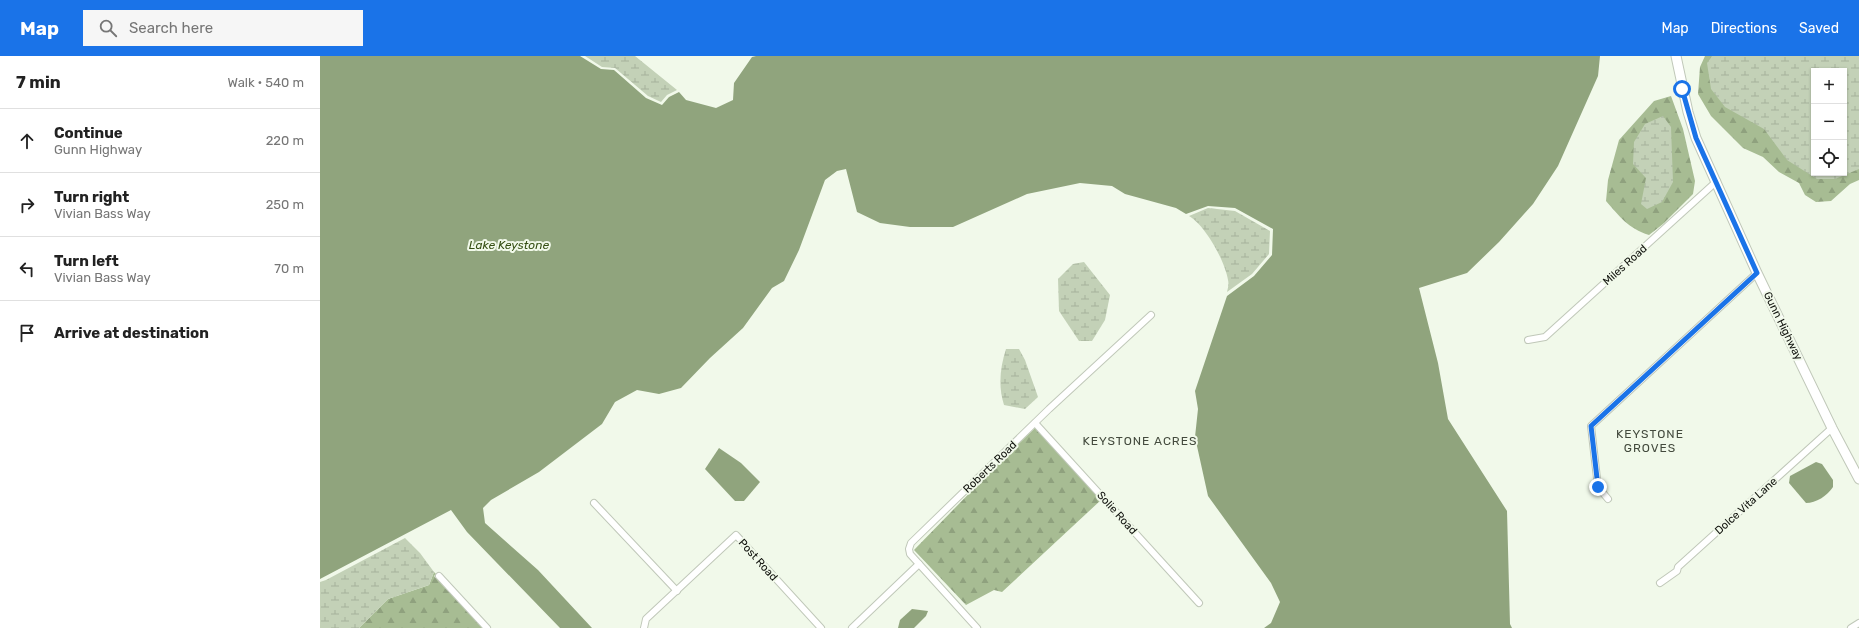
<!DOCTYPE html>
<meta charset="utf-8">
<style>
:root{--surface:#fff;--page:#f6f6f6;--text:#222;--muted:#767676;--line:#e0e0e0;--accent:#1a73e8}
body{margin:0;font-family:Rubik,sans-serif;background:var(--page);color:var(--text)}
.controls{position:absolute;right:12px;top:12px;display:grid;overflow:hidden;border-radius:0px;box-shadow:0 1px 3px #0004}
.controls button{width:36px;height:36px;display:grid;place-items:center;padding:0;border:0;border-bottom:1px solid var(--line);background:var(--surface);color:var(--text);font:20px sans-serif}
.stop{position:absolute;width:12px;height:12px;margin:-9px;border:3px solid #1a73e8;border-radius:50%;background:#fff}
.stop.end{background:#1a73e8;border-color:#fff;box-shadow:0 1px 4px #0008}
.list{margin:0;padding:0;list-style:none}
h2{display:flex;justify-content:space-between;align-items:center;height:52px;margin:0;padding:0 16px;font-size:17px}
h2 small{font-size:13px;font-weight:400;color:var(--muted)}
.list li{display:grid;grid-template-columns:26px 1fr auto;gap:12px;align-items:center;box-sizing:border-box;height:64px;padding:0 16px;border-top:1px solid var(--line)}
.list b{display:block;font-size:15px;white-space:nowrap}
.list p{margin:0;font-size:13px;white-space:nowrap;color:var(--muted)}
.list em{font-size:13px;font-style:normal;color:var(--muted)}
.icon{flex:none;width:22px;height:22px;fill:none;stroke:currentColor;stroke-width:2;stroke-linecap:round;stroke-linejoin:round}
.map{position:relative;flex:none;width:1539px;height:572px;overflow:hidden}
header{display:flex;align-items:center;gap:24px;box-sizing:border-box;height:56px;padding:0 20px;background:var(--accent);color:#fff}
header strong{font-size:19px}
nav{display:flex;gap:22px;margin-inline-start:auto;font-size:14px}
.search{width:280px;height:36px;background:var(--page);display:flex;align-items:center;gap:10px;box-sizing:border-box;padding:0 14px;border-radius:0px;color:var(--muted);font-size:15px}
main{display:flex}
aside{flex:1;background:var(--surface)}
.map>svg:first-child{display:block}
.forest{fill:url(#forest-firs);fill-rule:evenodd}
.wetland{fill:url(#wetland-marsh);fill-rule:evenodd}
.water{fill:#90a47d}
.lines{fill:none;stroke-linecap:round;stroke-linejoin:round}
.street-casing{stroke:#c0c8b9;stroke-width:8}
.secondary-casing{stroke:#c0c8b9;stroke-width:11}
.street{stroke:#fff;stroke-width:6}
.secondary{stroke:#fff;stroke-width:9}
.route{stroke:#1a73e8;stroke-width:5}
.labels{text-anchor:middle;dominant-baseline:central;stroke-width:4;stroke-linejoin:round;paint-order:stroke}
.street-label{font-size:11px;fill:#0f110c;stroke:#f1f9ea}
.water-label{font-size:12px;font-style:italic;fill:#354f13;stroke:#f1f9ea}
.neighbourhood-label{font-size:12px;letter-spacing:1px;fill:#434a3d;stroke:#f1f9ea}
</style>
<header>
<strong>Map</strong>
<div class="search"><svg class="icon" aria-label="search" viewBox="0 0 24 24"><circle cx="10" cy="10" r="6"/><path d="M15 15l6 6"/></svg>Search here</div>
<nav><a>Map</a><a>Directions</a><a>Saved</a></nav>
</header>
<main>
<aside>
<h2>7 min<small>Walk · 540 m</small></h2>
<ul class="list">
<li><svg class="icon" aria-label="ahead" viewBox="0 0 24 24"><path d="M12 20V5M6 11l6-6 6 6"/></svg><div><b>Continue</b><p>Gunn Highway</p></div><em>220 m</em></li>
<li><svg class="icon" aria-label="right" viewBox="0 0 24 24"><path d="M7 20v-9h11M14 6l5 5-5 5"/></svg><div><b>Turn right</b><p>Vivian Bass Way</p></div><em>250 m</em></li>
<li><svg class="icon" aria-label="left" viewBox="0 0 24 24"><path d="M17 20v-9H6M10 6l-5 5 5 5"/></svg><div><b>Turn left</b><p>Vivian Bass Way</p></div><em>70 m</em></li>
<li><svg class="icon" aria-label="arrive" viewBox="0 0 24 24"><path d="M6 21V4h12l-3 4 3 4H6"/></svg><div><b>Arrive at destination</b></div></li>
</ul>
</aside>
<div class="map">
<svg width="1539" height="572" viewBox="0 0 1539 572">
<defs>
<pattern id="forest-firs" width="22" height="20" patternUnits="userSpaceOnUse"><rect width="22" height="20" fill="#a7bc93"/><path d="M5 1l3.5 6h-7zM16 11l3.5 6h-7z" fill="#8fa17e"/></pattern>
<pattern id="wetland-marsh" width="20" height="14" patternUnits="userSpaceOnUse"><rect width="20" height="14" fill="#c3d1b7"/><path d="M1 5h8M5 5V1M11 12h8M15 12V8" fill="none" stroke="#a6b29c"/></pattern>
</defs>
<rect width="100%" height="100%" fill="#f1f9ea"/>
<g class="forest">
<path d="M1385,0H1539V124L1530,128L1511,145L1496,146L1485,139L1479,127L1459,116L1443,101L1423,92L1391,60L1378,38L1380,11ZM1494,15H1524V117H1494Z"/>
<path d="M1351,40L1363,73L1375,125L1373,138L1343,168L1329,179C1308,172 1300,161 1286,145L1288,124L1299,84L1334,45Z"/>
<path d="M715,372L781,444L682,536L674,534L646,549L594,494L671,415Z"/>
<path d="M114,516L116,518L114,520L163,572H39L68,543L109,529Z"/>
</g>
<g class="wetland">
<path d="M265,0H315L357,34L347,39L341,46L328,40L295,12L282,11Z"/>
<path d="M1392,0H1539V113L1515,123H1497L1467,104L1444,73L1405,51L1391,33L1387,7ZM1494,15H1524V117H1494Z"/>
<path d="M1343,60L1351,71L1353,126L1342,146L1327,153L1321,148L1326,122L1313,108L1314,86L1325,68Z"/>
<path d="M888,152L915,155L950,175L949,198L932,218L907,236C908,232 909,228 908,224C905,205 885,169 869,160Z"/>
<path d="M764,206L790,239L785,264L772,285H759L739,255L738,223L753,208Z"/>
<path d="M686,293H699L705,304L718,341L705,353L684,349C678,330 680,312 686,293Z"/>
<path d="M85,482L100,497L114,516L109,529L68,543L39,572H0V526L6,524Z"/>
</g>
<g class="water">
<path d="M0,0H260L281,13L294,14L326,42L342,49L349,41L359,36L366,44L396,52L413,44L414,27L432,1L436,0H1280L1278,20L1238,110L1213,148L1179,186L1147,217L1099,232L1118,307L1128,363L1187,455L1190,568L1192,572H944L951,567L960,546L951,527L888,440L875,381L878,353L875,335L907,240L934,220L952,199L953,173L915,152L888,150L866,158L856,152L805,138L792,130L760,127L707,138L633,171H590L560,167L537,156L526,113L517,115L505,124L479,194L464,225L452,232L423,272L390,302L361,332L339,338L317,334L295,346L282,368L219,416L171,444L163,452L165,467L218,514L272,572H240L147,476L131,454L0,523Z"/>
<path d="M399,392L421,407L440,426L424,445H415L385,413Z"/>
<path d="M1496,406L1502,408L1513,424V431C1507,440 1496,447 1486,447L1469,427L1470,420Z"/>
<path d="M592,553L608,555L606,560L594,572H578L580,564Z"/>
</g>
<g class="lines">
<g class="street-casing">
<g id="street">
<path d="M1208,284L1225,281L1397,125"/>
<path d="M715,367L879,547"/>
<path d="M1288,443L1278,431L1271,370L1437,217"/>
<path d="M274,447L357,535"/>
<path d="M119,520L167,572"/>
<path d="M1340,527L1357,515L1358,511L1512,372"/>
<path d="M324,572L326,563L416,479L501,572"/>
<path d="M532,572L599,508"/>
<path d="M657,572L590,498L589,493L591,487L729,353L831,259"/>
<path d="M1531,572L1539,567"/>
</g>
</g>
<g class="secondary-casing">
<path id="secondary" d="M1356,0L1368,56L1376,82L1437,217L1512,372L1539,423"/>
</g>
<use href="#street" class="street"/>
<use href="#secondary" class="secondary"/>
</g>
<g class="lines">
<path class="route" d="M1278,431L1271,370L1437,217L1376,82L1362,33"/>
</g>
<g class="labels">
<g class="street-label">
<text transform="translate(1305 209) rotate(-42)">Miles Road</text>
<text transform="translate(1463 270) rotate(64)">Gunn Highway</text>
<text transform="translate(670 411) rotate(-44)">Roberts Road</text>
<text transform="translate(1426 450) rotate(-42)">Dolce Vita Lane</text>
<text transform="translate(797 457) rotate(48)">Solie Road</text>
<text transform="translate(438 504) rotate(48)">Post Road</text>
</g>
<g class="water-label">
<text x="189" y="189">Lake Keystone</text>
</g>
<g class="neighbourhood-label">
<text x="1330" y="378">KEYSTONE<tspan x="1330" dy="14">GROVES</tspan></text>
<text x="820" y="385">KEYSTONE ACRES</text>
</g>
</g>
</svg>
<div class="controls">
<button>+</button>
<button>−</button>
<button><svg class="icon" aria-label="locate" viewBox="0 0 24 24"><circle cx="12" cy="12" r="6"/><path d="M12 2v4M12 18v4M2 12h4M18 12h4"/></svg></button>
</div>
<div class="stop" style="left:1362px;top:33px"></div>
<div class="stop end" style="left:1278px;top:431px"></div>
</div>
</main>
